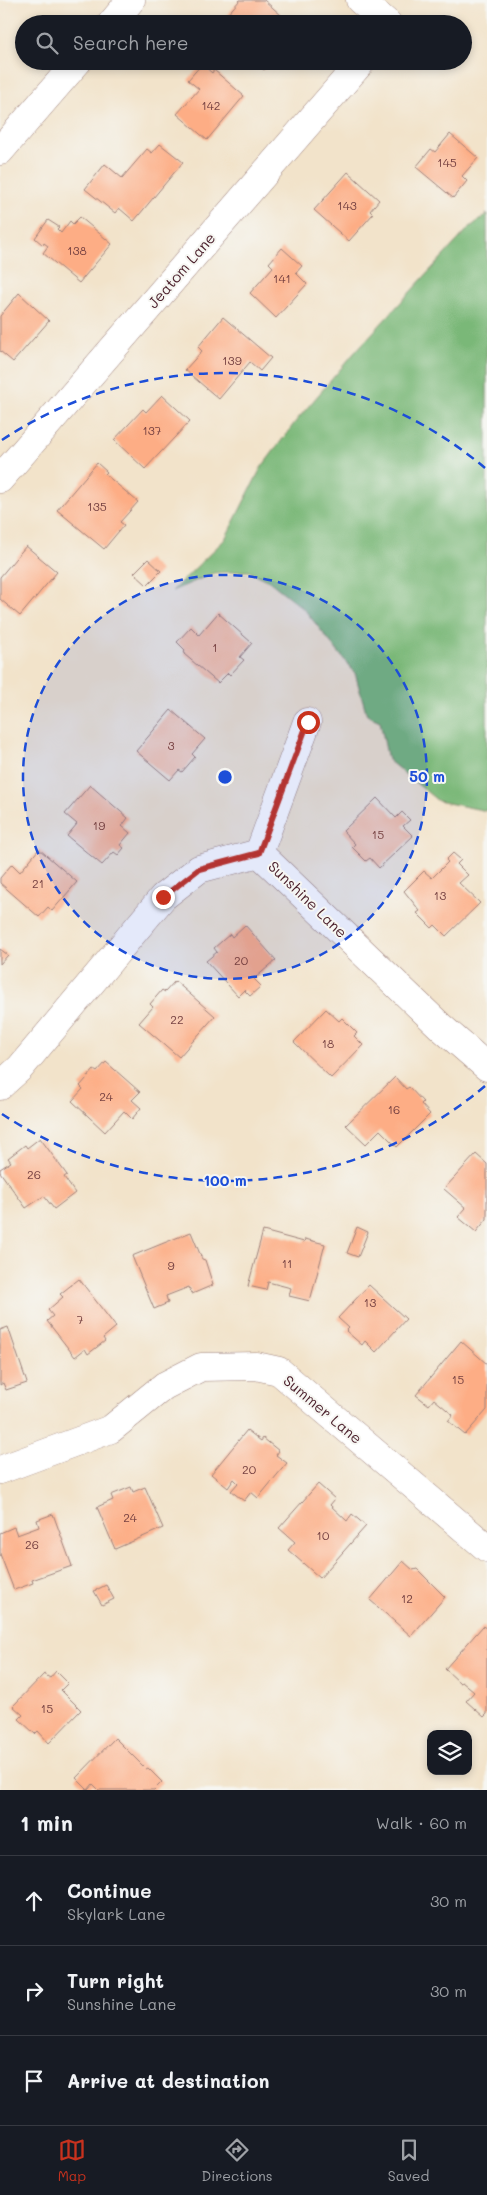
<!DOCTYPE html>
<meta charset="utf-8">
<style>
:root{--surface:#171b24;--page:#20242c;--text:#f1f3f6;--muted:#9ea1a6;--line:#363941;--accent:#c8321e}
body{margin:0;font-family:Mali,sans-serif;background:var(--page);color:var(--text)}
.controls{position:absolute;right:15px;bottom:15px;display:grid;overflow:hidden;border-radius:10px;box-shadow:0 2px 8px #0003}
.controls button{width:45px;height:45px;display:grid;place-items:center;padding:0;border:0;border-bottom:1px solid var(--line);background:var(--surface);color:var(--text);font:25px sans-serif}
.stop{position:absolute;width:15px;height:15px;margin:-11px;border:4px solid #c8321e;border-radius:50%;background:#fff}
.stop.end{background:#c8321e;border-color:#fff;box-shadow:0 1px 5px #0008}
.list{margin:0;padding:0;list-style:none}
h2{display:flex;justify-content:space-between;align-items:center;height:65px;margin:0;padding:0 20px;font-size:21px}
h2 small{font-size:16px;font-weight:400;color:var(--muted)}
.list li{display:grid;grid-template-columns:32px 1fr auto;gap:15px;align-items:center;box-sizing:border-box;height:90px;padding:0 20px;border-top:1px solid var(--line)}
.list b{display:block;font-size:19px;white-space:nowrap}
.list p{margin:0;font-size:16px;white-space:nowrap;color:var(--muted)}
.list em{font-size:16px;font-style:normal;color:var(--muted)}
.icon{flex:none;width:28px;height:28px;fill:none;stroke:currentColor;stroke-width:2;stroke-linecap:round;stroke-linejoin:round}
.map{position:relative;flex:none;width:487px;height:1790px;overflow:hidden}
.search{position:absolute;background:var(--surface);box-shadow:0 2px 8px #0003;left:15px;right:15px;top:15px;height:55px;display:flex;align-items:center;gap:12px;box-sizing:border-box;padding:0 18px;border-radius:28px;color:var(--muted);font-size:19px}
.sheet{height:335px;background:var(--surface)}
nav{display:flex;justify-content:space-around;align-items:center;box-sizing:border-box;height:70px;border-top:1px solid var(--line);background:var(--surface);font-size:14px;color:var(--muted)}
nav a{display:grid;justify-items:center;gap:2px}
nav .on{color:var(--accent)}
.map>svg:first-child{display:block}
.forest{fill:#7ab878;stroke:#626c52}
.building{fill:#fdad85}
.lines{fill:none;stroke-linecap:round;stroke-linejoin:round}
.minor-casing{stroke:#9e817a;stroke-width:29}
.minor{stroke:#fff;stroke-width:28}
.route{stroke:#c8321e;stroke-width:6}
.ring{fill:none;stroke:#1d4ed8;stroke-width:2.5;stroke-dasharray:9 6}
.labels{text-anchor:middle;dominant-baseline:central;stroke-width:4;stroke-linejoin:round;paint-order:stroke}
.number-label{font-size:12px;fill:#774242}
.street-label{font-size:15px;fill:#4a1f2b;stroke:#f6f6f2}
.centre{fill:#1d4ed8;stroke:#f6f6f2;stroke-width:2.5}
.ring-label{font-size:15px;text-anchor:middle;font-weight:bold;fill:#1d4ed8;stroke:#f6f6f2;stroke-width:4;stroke-linejoin:round;paint-order:stroke}
</style>
<div class="map">
<svg width="487" height="1790" viewBox="0 0 487 1790">
<rect width="100%" height="100%" fill="#f6f6f2"/>
<filter id="ink" filterUnits="userSpaceOnUse"><feTurbulence type="fractalNoise" baseFrequency=".02" numOctaves="2"/><feDisplacementMap in="SourceGraphic" scale="10" xChannelSelector="R" yChannelSelector="G"/><feConvolveMatrix kernelMatrix="1 2 1 2 8 2 1 2 1" color-interpolation-filters="sRGB"/></filter>
<filter id="wash" filterUnits="userSpaceOnUse"><feTurbulence type="fractalNoise" baseFrequency=".0096" numOctaves="4" result="noise"/><feDisplacementMap in="SourceGraphic" scale="20" xChannelSelector="R" yChannelSelector="G"/><feGaussianBlur stdDeviation="1.12" result="paint"/><feColorMatrix in="noise" values="0 0 0 0 0 0 0 0 0 0 0 0 0 0 0 0 0 1.4 0 .05"/><feComposite in="paint" operator="in"/></filter>
<g filter="url(#wash)">
<rect width="100%" height="100%" fill="#f2e3ca"/>
<path class="forest" d="M487,214V811L438,801L388,760L380,721L367,715L355,673L304,609L269,581L248,571L214,573L172,591L225,539L261,468L296,421L355,352L469,228Z"/>
<g id="blocks">
<g class="building">
<path d="M240,0H264L291,24H219Z"/>
<path d="M254,61H271L264,70Z"/>
<path d="M202,64L212,73L214,70L244,96L207,140L177,114L199,89L188,80Z"/>
<path d="M450,134L478,158L462,176L467,181L453,198L416,167L431,149L435,152Z"/>
<path d="M160,144L183,162L134,221L119,208L115,213L85,189L105,164L122,178L147,149L152,153Z"/>
<path d="M348,172L379,200L370,211L373,214L349,241L314,210Z"/>
<path d="M80,217L112,244L79,283L43,253L48,246L44,243L43,245L35,238L48,220L59,227L57,229L61,233L70,221L73,224Z"/>
<path d="M282,248L302,266L296,273L307,284L276,318L250,293L273,267L269,263Z"/>
<path d="M19,293L49,321L13,362L0,351V316Z"/>
<path d="M223,317L271,358L260,371L250,362L219,399L185,370L202,351L198,347Z"/>
<path d="M162,395L190,421L145,469L114,440L143,409L146,412Z"/>
<path d="M97,463L107,472L105,474L138,502L120,522L124,525L104,549L57,510Z"/>
<path d="M26,546L57,572L20,616L0,599V577Z"/>
<path d="M148,559L161,571L147,585L134,573Z"/>
<path d="M218,613L252,643L240,657L244,660L230,675L228,673L218,683L184,654L185,650L177,642L191,627L199,635Z"/>
<path d="M171,710L205,739L192,754L195,757L182,772L179,770L170,780L136,751Z"/>
<path d="M90,785L128,818L122,826L130,833L120,845L124,848L118,855L114,852L102,865L67,836L77,824L65,814Z"/>
<path d="M377,798L396,818L402,812L410,820L403,826L413,836L379,868L370,858L366,861L352,847L355,844L343,831Z"/>
<path d="M39,849L77,882L52,911L48,907L39,917L0,883V878L12,864L20,872Z"/>
<path d="M453,853L461,860L457,864L468,875L459,883L480,903L446,936L435,925L432,928L417,913L420,911L404,891L424,871L432,878L448,862L446,860Z"/>
<path d="M245,925L276,960L254,979L261,986L250,996L244,990L238,996L206,961L217,952L214,948L230,934L232,937Z"/>
<path d="M0,949L8,955L0,964Z"/>
<path d="M175,981L215,1016L179,1057L139,1023L153,1007L150,1004L162,990L165,992Z"/>
<path d="M326,1009L339,1021L342,1018L357,1033L354,1036L363,1045L331,1078L294,1042Z"/>
<path d="M106,1062L140,1092L132,1100L141,1108L132,1119L124,1111L105,1132L72,1101L83,1089L80,1086L94,1070L97,1072Z"/>
<path d="M395,1077L406,1089L409,1087L423,1102L421,1104L430,1114L397,1147L380,1130L366,1144L346,1125Z"/>
<path d="M40,1138L67,1175L64,1177L75,1193L54,1209L44,1196L26,1208L0,1172V1169L11,1162L8,1158L25,1145L27,1148Z"/>
<path d="M476,1154L487,1164V1219L476,1232L458,1217L466,1208L444,1189Z"/>
<path d="M357,1227L368,1232L358,1257L347,1253Z"/>
<path d="M263,1231L304,1242L305,1239L325,1244L310,1301L289,1296L291,1288L268,1282L266,1290L248,1286Z"/>
<path d="M191,1232L202,1259L205,1260L213,1285L192,1294L189,1287L166,1296L168,1303L154,1309L132,1256Z"/>
<path d="M79,1279L116,1327L103,1338L105,1341L88,1354L85,1349L75,1357L47,1321L53,1316L48,1310L63,1297L60,1294Z"/>
<path d="M369,1285L406,1319L376,1352L365,1341L362,1345L346,1331L349,1328L338,1318Z"/>
<path d="M8,1327L27,1383L6,1390L3,1383L0,1385V1330Z"/>
<path d="M461,1341L487,1364V1410L465,1435L448,1421L453,1415L434,1399L429,1405L416,1395Z"/>
<path d="M247,1430L261,1441L263,1438L279,1451L276,1455L287,1463L258,1498L251,1492L244,1501L231,1491L238,1483L234,1479L228,1488L211,1474Z"/>
<path d="M318,1484L335,1499L330,1505L347,1521L352,1514L366,1526L320,1578L288,1550L295,1542L279,1528Z"/>
<path d="M131,1487L133,1492L145,1487L163,1528L115,1549L97,1507L113,1500L111,1495Z"/>
<path d="M53,1514L72,1566L32,1580L33,1583L14,1590L0,1554V1533L14,1527L17,1535L39,1527L37,1520Z"/>
<path d="M403,1561L413,1570L417,1569L445,1597L411,1636L370,1600Z"/>
<path d="M106,1585L114,1599L102,1605L94,1591Z"/>
<path d="M483,1626L487,1629V1714L484,1717L466,1701L474,1692L462,1682L460,1683L445,1669Z"/>
<path d="M56,1671L68,1683L61,1690L81,1710L49,1743L38,1731L35,1734L19,1719L23,1715L13,1706L44,1674L50,1678Z"/>
<path d="M115,1738L146,1769L148,1768L162,1782L154,1790H99L93,1784L88,1790L76,1778Z"/>
</g>
</g>
</g>
<g filter="url(#ink)">
<use href="#blocks" fill-opacity="0" stroke="#9e817a" stroke-width="1"/>
<g class="lines">
<g class="minor-casing">
<g id="minor">
<path d="M360,0L388,24"/>
<path d="M111,24L131,0"/>
<path d="M0,151L78,61"/>
<path d="M0,479L362,61"/>
<path d="M259,853L441,1027L487,1067"/>
<path d="M259,853L307,722"/>
<path d="M0,1086L20,1068L163,897L199,869L259,853"/>
<path d="M0,1470L111,1429L164,1386L201,1367L256,1366L279,1371L487,1548"/>
</g>
</g>
<use href="#minor" class="minor"/>
</g>
</g>
<g class="lines" filter="url(#ink)">
<path class="route" d="M163,897L199,869L259,853L308,722"/>
</g>
<circle cx="225" cy="777" r="202" fill="#1d4ed8" fill-opacity=".12"/>
<g class="ring">
<circle cx="225" cy="777" r="202"/>
<path d="M485 1086A404 404 0 0 1 2 1114M2 440A404 404 0 0 1 485 468"/>
</g>
<g class="labels">
<g class="number-label">
<text x="211" y="105">142</text>
<text x="447" y="162">145</text>
<text x="347" y="205">143</text>
<text x="77" y="250">138</text>
<text x="282" y="278">141</text>
<text x="232" y="360">139</text>
<text x="152" y="430">137</text>
<text x="97" y="506">135</text>
<text x="215" y="647">1</text>
<text x="171" y="745">3</text>
<text x="99" y="825">19</text>
<text x="378" y="834">15</text>
<text x="38" y="883">21</text>
<text x="440" y="895">13</text>
<text x="241" y="960">20</text>
<text x="177" y="1019">22</text>
<text x="328" y="1043">18</text>
<text x="106" y="1096">24</text>
<text x="394" y="1109">16</text>
<text x="34" y="1174">26</text>
<text x="287" y="1263">11</text>
<text x="171" y="1265">9</text>
<text x="370" y="1302">13</text>
<text x="80" y="1319">7</text>
<text x="458" y="1379">15</text>
<text x="249" y="1469">20</text>
<text x="130" y="1517">24</text>
<text x="323" y="1535">10</text>
<text x="32" y="1544">26</text>
<text x="407" y="1598">12</text>
<text x="47" y="1708">15</text>
</g>
<g class="street-label">
<text transform="translate(181 270) rotate(-49)">Jeatom Lane</text>
<text transform="translate(308 899) rotate(44)">Sunshine Lane</text>
<text transform="translate(323 1409) rotate(40)">Summer Lane</text>
</g>
</g>
<circle cx="225" cy="777" r="8" class="centre"/>
<g class="ring-label">
<text x="427" y="782">50 m</text>
<text x="225" y="1186">100 m</text>
</g>
</svg>
<div class="controls">
<button><svg class="icon" aria-label="layers" viewBox="0 0 24 24"><path d="M12 4l9 5-9 5-9-5zM3 14l9 5 9-5"/></svg></button>
</div>
<div class="stop" style="left:308px;top:722px"></div>
<div class="stop end" style="left:163px;top:897px"></div>
<div class="search"><svg class="icon" aria-label="search" viewBox="0 0 24 24"><circle cx="10" cy="10" r="6"/><path d="M15 15l6 6"/></svg>Search here</div>
</div>
<section class="sheet">
<h2>1 min<small>Walk · 60 m</small></h2>
<ul class="list">
<li><svg class="icon" aria-label="ahead" viewBox="0 0 24 24"><path d="M12 20V5M6 11l6-6 6 6"/></svg><div><b>Continue</b><p>Skylark Lane</p></div><em>30 m</em></li>
<li><svg class="icon" aria-label="right" viewBox="0 0 24 24"><path d="M7 20v-9h11M14 6l5 5-5 5"/></svg><div><b>Turn right</b><p>Sunshine Lane</p></div><em>30 m</em></li>
<li><svg class="icon" aria-label="arrive" viewBox="0 0 24 24"><path d="M6 21V4h12l-3 4 3 4H6"/></svg><div><b>Arrive at destination</b></div></li>
</ul>
</section>
<nav>
<a class="on"><svg class="icon" aria-label="map" viewBox="0 0 24 24"><path d="M3 6l6-2 6 2 6-2v14l-6 2-6-2-6 2zM9 4v14M15 6v14"/></svg>Map</a>
<a><svg class="icon" aria-label="directions" viewBox="0 0 24 24"><path d="M12 3l9 9-9 9-9-9zM9 14v-3h6M13 9l2 2-2 2"/></svg>Directions</a>
<a><svg class="icon" aria-label="saved" viewBox="0 0 24 24"><path d="M7 4h10v16l-5-4-5 4z"/></svg>Saved</a>
</nav>
